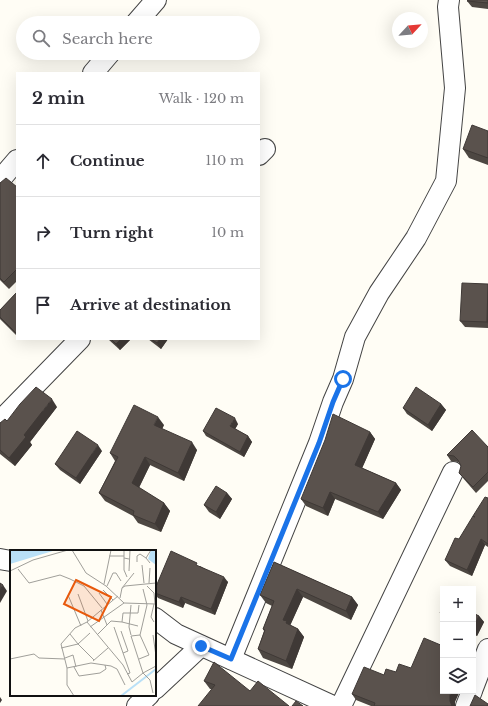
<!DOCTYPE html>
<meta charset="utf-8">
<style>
:root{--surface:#fff;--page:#f2f2f3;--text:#2b2b33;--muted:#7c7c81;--line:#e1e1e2}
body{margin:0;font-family:"Libre Baskerville",serif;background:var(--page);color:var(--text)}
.controls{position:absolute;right:12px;bottom:12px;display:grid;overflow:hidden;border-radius:0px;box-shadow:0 4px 16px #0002}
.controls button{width:36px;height:36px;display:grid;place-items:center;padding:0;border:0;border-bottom:1px solid var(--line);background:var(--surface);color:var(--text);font:20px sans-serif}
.compass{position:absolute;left:392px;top:12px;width:36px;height:36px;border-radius:50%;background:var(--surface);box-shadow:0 4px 16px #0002;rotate:64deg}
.stop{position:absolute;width:12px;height:12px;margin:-9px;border:3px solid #1a73e8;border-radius:50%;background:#fff}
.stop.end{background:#1a73e8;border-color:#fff;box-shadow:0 1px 4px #0008}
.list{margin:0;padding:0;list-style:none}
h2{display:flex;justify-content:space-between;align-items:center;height:52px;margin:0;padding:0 16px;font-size:17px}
h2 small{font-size:13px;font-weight:400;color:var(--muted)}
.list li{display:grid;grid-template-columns:26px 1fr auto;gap:12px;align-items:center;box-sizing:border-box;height:72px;padding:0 16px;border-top:1px solid var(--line)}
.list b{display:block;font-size:15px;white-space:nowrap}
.list em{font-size:13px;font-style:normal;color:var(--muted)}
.icon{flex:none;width:22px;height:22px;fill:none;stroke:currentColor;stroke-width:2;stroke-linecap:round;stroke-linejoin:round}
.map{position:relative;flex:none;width:488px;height:706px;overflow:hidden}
.search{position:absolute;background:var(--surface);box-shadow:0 4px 16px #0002;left:16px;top:16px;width:244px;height:44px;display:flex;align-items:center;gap:10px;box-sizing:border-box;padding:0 14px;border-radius:22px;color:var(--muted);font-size:15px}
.panel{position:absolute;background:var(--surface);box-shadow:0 4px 16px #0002;left:16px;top:72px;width:244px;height:268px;border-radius:0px}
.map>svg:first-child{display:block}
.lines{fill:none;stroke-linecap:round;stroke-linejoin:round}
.street-casing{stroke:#444;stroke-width:22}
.street{stroke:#fff;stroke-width:20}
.wall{fill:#4d4742}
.shaded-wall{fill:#3f3936}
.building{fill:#5a524d;stroke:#3f3936}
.route{stroke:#1a73e8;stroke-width:5}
.inset-river{fill:none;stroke:#b9e0f7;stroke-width:2}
.inset-road{fill:none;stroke:#a09f9a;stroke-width:1}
.view{fill:#e8590c;fill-opacity:0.15;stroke:#e8590c;stroke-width:2}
.inset-edge{fill:none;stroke:#111;stroke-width:2}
</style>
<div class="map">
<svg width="488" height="706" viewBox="0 0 488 706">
<rect width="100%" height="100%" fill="#fffdf5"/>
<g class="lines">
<g class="street-casing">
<g id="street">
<path d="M136,23L156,0"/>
<path d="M93,73L110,53"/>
<path d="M259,155L265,149"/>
<path d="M0,180L17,160"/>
<path d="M0,421L80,339"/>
<path d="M0,559L11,561"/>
<path d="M155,618L176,634L333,706"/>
<path d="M231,659L319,443L333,402L343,379L355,337L379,293L416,238L446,181L455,88L448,7L449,0"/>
<path d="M473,688L488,649"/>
<path d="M155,689L201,646"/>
<path d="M137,706L149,695"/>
<path d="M341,706L453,472"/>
<path d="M466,706L472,691"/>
</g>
</g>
<use href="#street" class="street"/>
</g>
<g class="wall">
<path d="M488,0V9L472,7L467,1Z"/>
<path d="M488,131V165L469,158L463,149Z"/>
<path d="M0,183L17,187V281L9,289L0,280Z"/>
<path d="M488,284V328L465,327L460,321Z"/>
<path d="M17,292V336L0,319V310Z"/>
<path d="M108,339H131L120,350Z"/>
<path d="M148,339H168L161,349Z"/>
<path d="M441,404L446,410L432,431L407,414L403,408Z"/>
<path d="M57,407L30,442L32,445L15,466L0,454V423Z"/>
<path d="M238,424L235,429L248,436L252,442L244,457L206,436L203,431Z"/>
<path d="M164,425L162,429L197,450L184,481L150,465L139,488L164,503L170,511L161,532L138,523L133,516L105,501L99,493L115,461L110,453Z"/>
<path d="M370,432L375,439L362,468L396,483L401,490L383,519L335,499L328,516L306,506L301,499Z"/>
<path d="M488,447V481L476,493L463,478L459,473L461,466L460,463L458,462L451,461L447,455Z"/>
<path d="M102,451L80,484L60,470L55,464Z"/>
<path d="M227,493L232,499L220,519L209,512L204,505Z"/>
<path d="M488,498V547L485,545L472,576L450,566L445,560L459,539Z"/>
<path d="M274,562L352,597L358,605L351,620L303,597L290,625L298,629L304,637L292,669L263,658L258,649L264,631L263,629L272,606L266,603L260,595Z"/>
<path d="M200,566L228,582L215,615L185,603L183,608L158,598L155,594V589Z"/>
<path d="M473,613L479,616L484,622L477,636L473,634Z"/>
<path d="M411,668L455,702V706H371L356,700L352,694L384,675Z"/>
<path d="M204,681L250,691L289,706L211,689H210Z"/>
</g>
<g class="shaded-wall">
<path d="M488,295V324L487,322Z"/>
<path d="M121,339H131L120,350L116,344Z"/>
<path d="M160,339H168L161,349L157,343Z"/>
<path d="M52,399L57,407L30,442L32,445L15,466L9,458L24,435Z"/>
<path d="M441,404L446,410L432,431L428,425Z"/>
<path d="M158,417L164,425L160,433L154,425Z"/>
<path d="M235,418L238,424L234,431L230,426Z"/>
<path d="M370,432L375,439L360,473L355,465Z"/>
<path d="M248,436L252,442L244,457L240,452Z"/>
<path d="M192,442L197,450L184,481L178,473Z"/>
<path d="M98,445L102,451L80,484L76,478Z"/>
<path d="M145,457L150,465L137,491L132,483Z"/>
<path d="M396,483L401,490L383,519L378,512Z"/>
<path d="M330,492L335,499L328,516L323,508Z"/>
<path d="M227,493L232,499L220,519L216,512Z"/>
<path d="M164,503L170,511L161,532L155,524Z"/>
<path d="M481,539L485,545L472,576L467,570Z"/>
<path d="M224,577L228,582L215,615L211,609Z"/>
<path d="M3,585L7,591L0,603V590Z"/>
<path d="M297,589L303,597L290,626L292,632L283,620Z"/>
<path d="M181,597L185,603L183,608L179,602Z"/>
<path d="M352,597L358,605L351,620L346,611Z"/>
<path d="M479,616L484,622L477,636L473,631V628Z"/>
<path d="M298,629L304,637L292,669L286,661Z"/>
<path d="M452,691H460L455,702V706H452L450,701V695Z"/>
<path d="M0,697L2,700L0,703Z"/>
</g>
<g class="building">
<path d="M468,0H488V3L467,1Z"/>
<path d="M472,125L488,131V158L463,149Z"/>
<path d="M6,178L17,187V269L4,282L0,278V183Z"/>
<path d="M462,283L488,284L487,322L460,321Z"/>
<path d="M17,292V331L16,333L0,317V310Z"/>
<path d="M111,339H121L116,344Z"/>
<path d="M151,339H160L157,343Z"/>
<path d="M36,387L52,399L24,435L26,437L9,458L0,450V423L5,419L7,421L20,404Z"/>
<path d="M416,387L441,404L428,425L403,408Z"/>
<path d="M134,405L158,417L154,425L192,442L178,473L145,457L132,483L164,503L155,524L133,515L134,511L99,493L118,457L110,453Z"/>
<path d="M216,408L235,418L230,426L248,436L240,452L203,431Z"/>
<path d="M333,414L370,432L355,465L396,483L378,512L330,492L323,508L301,499L325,440Z"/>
<path d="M472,430L488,447V472L473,487L459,473L461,466L458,460L454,456L447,455Z"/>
<path d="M77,431L98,445L76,478L55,464Z"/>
<path d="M216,486L227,493L216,512L204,505Z"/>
<path d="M485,497L488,498V544L481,539L467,570L445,560L455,538L459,539L473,516L475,517L473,516Z"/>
<path d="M171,551L197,563L196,565L224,577L211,609L181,597L179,602L155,593V589Z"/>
<path d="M274,562L352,597L346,611L297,589L283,620L287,621L286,623L298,629L286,661L258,649L265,630L263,629L274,601L260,595Z"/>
<path d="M0,583L3,585L0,590Z"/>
<path d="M443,608V615L440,613Z"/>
<path d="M473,613L479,616L473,628Z"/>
<path d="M424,638L443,646V691H452L450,695V701L452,706H374L375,703L352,694L364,667L384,675L386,669L396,672L399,664L411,668Z"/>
<path d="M214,662L250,691L258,681L289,706H198L215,685L204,681Z"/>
<path d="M475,695L488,704V706H470Z"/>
<path d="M296,701L303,706H292Z"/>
</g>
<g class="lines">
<path class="route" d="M201,646L231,659L319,443L333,402L343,379"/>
</g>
<g transform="translate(10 550)">
<rect width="146" height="146" fill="#fffdf5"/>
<path d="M0,0H46L0,14ZM141,0H146V15L138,9Z" fill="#b9e0f7"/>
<path class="inset-river" d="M111,146L146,119"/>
<path class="inset-road" d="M62,0L76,23L96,36L114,53L146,54M114,0V8L119,9M99,6H114M114,8V20L117,27M127,12V6L130,4L136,8M140,13L136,8L141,0M132,15L134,33M8,19L19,33L50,25L60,29L74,36L92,58M0,21L23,10L58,0M119,21L120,0M139,33L140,18M94,34L101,0M97,36L103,23H106L111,31M137,36L144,43L145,54M112,38L124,23M93,40L103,50M89,43L97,54M68,44L78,71M58,45L71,76M110,48L112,38L115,36L146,33M144,54L141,67L144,72M91,60L97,75M77,72L113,115L122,132L133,123L140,130L143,143M128,76L112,72L113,63H128L129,55M80,77L114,53M104,77L120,123L117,124M111,81L118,101L113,103M80,83L68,94L84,110M87,85L101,71L112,72M121,85L119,77L121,55M130,85L121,86L133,123L146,116M143,85L146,106M51,98L68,94L60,84M55,108L63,105L66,117M0,109L24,104L29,108L55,109M129,109L139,105L130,85L137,55L133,39M83,111L98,98M64,117L69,126L90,123L96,119L95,115M57,118L81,113L101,116L107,119L115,135M64,146L57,135V118L51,94L65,78L77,72L108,46"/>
<path class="view" d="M66,30L101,47L89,71L54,54Z"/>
<rect width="146" height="146" class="inset-edge"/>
</g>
</svg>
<div class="controls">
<button>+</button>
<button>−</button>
<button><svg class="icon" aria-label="layers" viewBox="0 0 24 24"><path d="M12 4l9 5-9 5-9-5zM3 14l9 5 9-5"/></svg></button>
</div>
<svg class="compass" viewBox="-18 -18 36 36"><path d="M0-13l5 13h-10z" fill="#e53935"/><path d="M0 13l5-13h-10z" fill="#7c7c81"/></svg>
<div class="stop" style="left:343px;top:379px"></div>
<div class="stop end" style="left:201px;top:646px"></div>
<div class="search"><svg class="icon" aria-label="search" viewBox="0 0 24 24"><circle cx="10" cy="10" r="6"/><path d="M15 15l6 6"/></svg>Search here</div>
<section class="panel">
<h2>2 min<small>Walk · 120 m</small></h2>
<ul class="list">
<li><svg class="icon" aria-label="ahead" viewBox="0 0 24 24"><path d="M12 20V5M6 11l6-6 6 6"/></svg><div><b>Continue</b></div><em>110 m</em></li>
<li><svg class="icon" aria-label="right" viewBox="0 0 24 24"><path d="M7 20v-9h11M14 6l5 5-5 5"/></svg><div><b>Turn right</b></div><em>10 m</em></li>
<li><svg class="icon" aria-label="arrive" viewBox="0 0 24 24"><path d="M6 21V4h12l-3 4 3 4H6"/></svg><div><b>Arrive at destination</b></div></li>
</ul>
</section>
</div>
